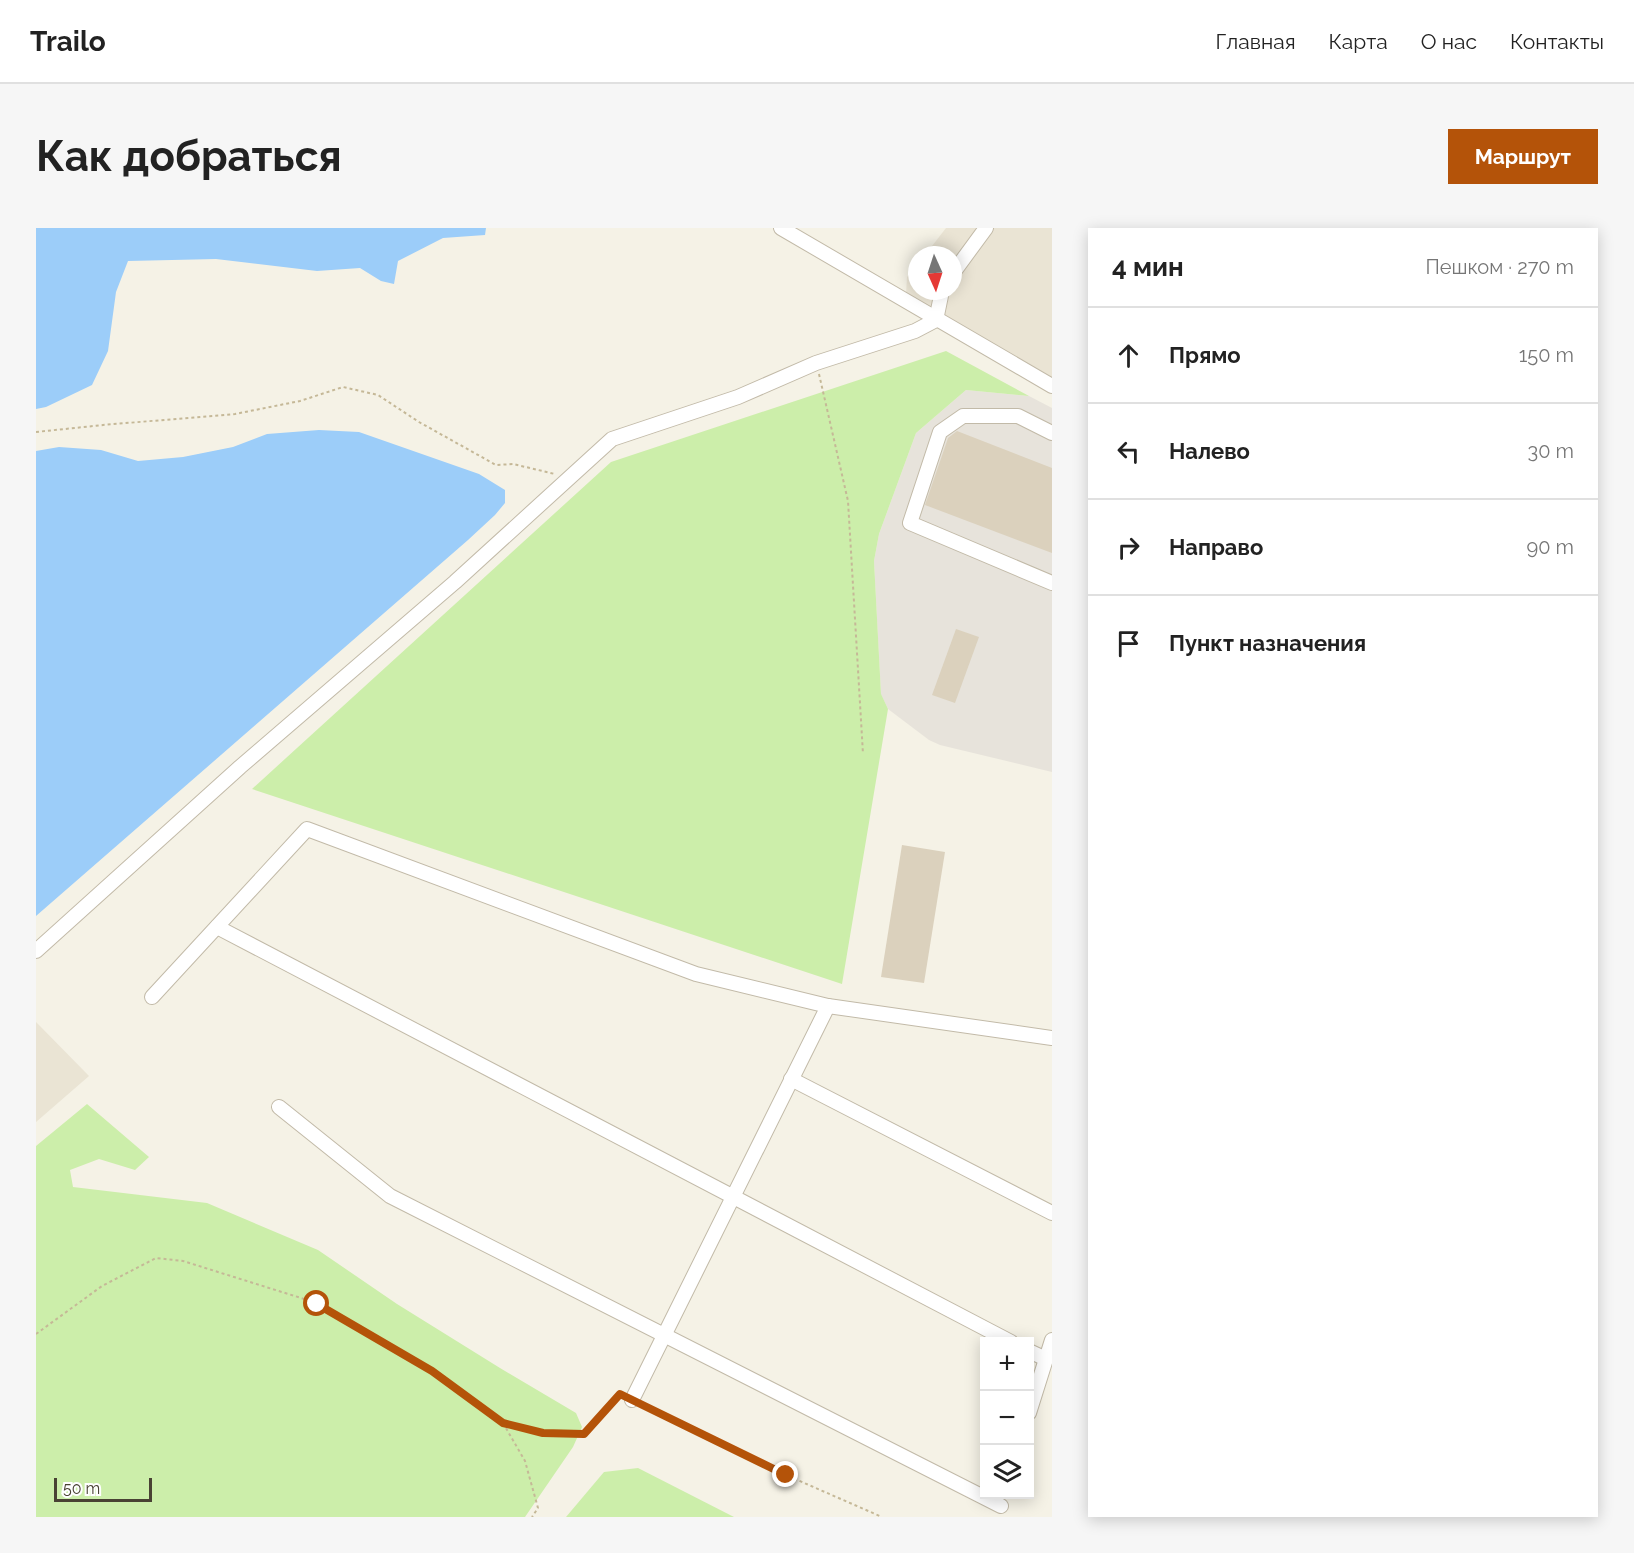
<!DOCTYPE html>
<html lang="ru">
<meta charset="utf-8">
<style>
:root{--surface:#fff;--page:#f6f6f6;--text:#222;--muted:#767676;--line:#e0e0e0;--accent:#b45309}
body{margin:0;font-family:Raleway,sans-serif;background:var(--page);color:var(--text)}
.controls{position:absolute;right:18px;bottom:18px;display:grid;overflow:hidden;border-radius:0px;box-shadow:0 3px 15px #0003}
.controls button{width:54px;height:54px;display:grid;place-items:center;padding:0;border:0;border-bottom:2px solid var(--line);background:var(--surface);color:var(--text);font:30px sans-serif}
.compass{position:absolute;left:872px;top:18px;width:54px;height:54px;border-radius:50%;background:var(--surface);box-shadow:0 3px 15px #0003;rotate:177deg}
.scale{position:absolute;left:18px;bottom:15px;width:98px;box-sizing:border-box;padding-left:6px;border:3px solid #494234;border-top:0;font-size:16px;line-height:21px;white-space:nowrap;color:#494234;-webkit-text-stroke:4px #fff;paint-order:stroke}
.stop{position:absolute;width:18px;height:18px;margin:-14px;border:4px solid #b45309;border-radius:50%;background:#fff}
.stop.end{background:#b45309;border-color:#fff;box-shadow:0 2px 6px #0008}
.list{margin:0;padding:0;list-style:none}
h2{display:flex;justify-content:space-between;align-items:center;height:78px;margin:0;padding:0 24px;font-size:26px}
h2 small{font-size:20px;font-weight:400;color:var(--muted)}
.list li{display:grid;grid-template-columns:39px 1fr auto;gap:18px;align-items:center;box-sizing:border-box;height:96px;padding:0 24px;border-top:2px solid var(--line)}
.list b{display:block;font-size:22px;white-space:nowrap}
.list em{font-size:20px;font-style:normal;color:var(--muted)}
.icon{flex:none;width:33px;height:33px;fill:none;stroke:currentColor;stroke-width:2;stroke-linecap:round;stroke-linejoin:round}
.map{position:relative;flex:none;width:1016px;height:1289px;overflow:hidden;border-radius:0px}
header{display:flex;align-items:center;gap:36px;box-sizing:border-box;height:84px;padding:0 30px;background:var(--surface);border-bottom:2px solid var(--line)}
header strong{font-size:28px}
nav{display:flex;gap:33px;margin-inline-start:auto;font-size:21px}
.intro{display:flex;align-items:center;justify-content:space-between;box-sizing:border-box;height:144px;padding:0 36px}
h1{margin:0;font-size:42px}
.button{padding:15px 27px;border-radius:0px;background:var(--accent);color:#fff;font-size:21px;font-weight:700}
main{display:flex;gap:36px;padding:0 36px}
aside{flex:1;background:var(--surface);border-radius:0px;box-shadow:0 3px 15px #0003}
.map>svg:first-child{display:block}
.residential{fill:#eae4d4}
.industrial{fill:#e7e3db}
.green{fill:#cea}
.water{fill:#9ccdf9}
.building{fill:#dbd1bd}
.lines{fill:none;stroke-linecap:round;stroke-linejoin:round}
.minor-casing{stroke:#c2baa8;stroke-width:16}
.path{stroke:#c5b897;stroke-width:2;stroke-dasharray:3 3;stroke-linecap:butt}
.minor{stroke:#fff;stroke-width:14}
.route{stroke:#b45309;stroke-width:8}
</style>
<header>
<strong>Trailo</strong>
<nav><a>Главная</a><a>Карта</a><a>О нас</a><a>Контакты</a></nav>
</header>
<div class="intro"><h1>Как добраться</h1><a class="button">Маршрут</a></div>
<main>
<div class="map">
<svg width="1016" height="1289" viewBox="0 0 1016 1289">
<rect width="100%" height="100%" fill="#f5f2e6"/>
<g class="residential">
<path d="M910,0H1016V149L870,67L871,49L881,37V63H917V27H889Z"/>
<path d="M0,794L53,848L0,894Z"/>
</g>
<path class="industrial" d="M930,162L993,168L1016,180V544L904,517L893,512L852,481L845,467L838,333L843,306L880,205Z"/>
<g class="green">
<path d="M910,123L993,168L930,162L880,205L843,306L838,333L845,466L852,481L806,756L216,561L575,234Z"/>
<path d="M51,876L113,929L99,942L63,931L34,942L37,959L171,975L282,1022L361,1076L464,1140L540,1185L546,1199L537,1219L489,1289H0V918Z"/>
<path d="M602,1240L698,1289H530L568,1244Z"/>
</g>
<g class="water">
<path d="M0,0H450L449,7L407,10L362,33L358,56L345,53L324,40L281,43L180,31L92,33L80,64L72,123L56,157L10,179L0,181Z"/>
<path d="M283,202L323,204L443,246L469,262V275L459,287L432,312L0,688V223L23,219L65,222L102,233L147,229L197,219L231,206Z"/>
</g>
<g class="building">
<path d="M921,203L1016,240V325L889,277L912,210Z"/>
<path d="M920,401L943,409L919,475L896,467Z"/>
<path d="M866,617L909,624L888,755L845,749Z"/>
</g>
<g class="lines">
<g class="minor-casing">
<g id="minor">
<path d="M745,0L1016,158"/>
<path d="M917,45L950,0"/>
<path d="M900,92L906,63"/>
<path d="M1016,205L982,188H927L904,204L874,295L1016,355"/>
<path d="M181,699L975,1114"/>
<path d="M0,723L204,539L419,354L576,211L702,169L780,135L879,103L900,92"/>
<path d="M116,769L271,601L660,746L792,778L1016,810"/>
<path d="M755,851L1016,985"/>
<path d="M243,879L354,968L965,1278"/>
<path d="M993,1123L1010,1131"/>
<path d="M596,1172L792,778"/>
<path d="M993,1185L1016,1112"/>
</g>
</g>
<g class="path">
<path d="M783,146L812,273L827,526"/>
<path d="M0,204L67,197L199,186L264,173L307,159L342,167L383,194L460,237L477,236L519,246"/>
<path d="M0,1106L66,1058L120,1030L147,1033L281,1075L396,1143L467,1195L507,1205L548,1206L583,1168"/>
<path d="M607,1177L750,1247L846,1289"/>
<path d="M467,1195L489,1233L502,1280L496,1289"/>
</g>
<use href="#minor" class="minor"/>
</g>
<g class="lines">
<path class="route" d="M281,1076L396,1143L467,1195L507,1205L548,1206L584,1166L750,1247"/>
</g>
</svg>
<div class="controls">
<button>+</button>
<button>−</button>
<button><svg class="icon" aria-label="layers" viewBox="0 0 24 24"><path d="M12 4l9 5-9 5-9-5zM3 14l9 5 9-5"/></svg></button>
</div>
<svg class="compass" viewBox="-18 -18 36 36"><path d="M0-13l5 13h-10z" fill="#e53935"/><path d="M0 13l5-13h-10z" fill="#767676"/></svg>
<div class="scale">50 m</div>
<div class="stop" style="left:281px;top:1076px"></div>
<div class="stop end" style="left:750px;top:1247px"></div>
</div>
<aside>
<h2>4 мин<small>Пешком · 270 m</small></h2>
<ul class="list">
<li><svg class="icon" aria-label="ahead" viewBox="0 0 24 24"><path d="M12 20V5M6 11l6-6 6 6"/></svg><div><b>Прямо</b></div><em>150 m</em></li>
<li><svg class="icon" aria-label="left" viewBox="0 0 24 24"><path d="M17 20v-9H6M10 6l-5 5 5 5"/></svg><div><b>Налево</b></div><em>30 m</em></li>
<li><svg class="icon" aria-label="right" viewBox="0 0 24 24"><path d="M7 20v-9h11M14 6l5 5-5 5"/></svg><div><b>Направо</b></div><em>90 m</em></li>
<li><svg class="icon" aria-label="arrive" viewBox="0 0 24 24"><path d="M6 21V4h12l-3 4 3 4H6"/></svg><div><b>Пункт назначения</b></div></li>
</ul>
</aside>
</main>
